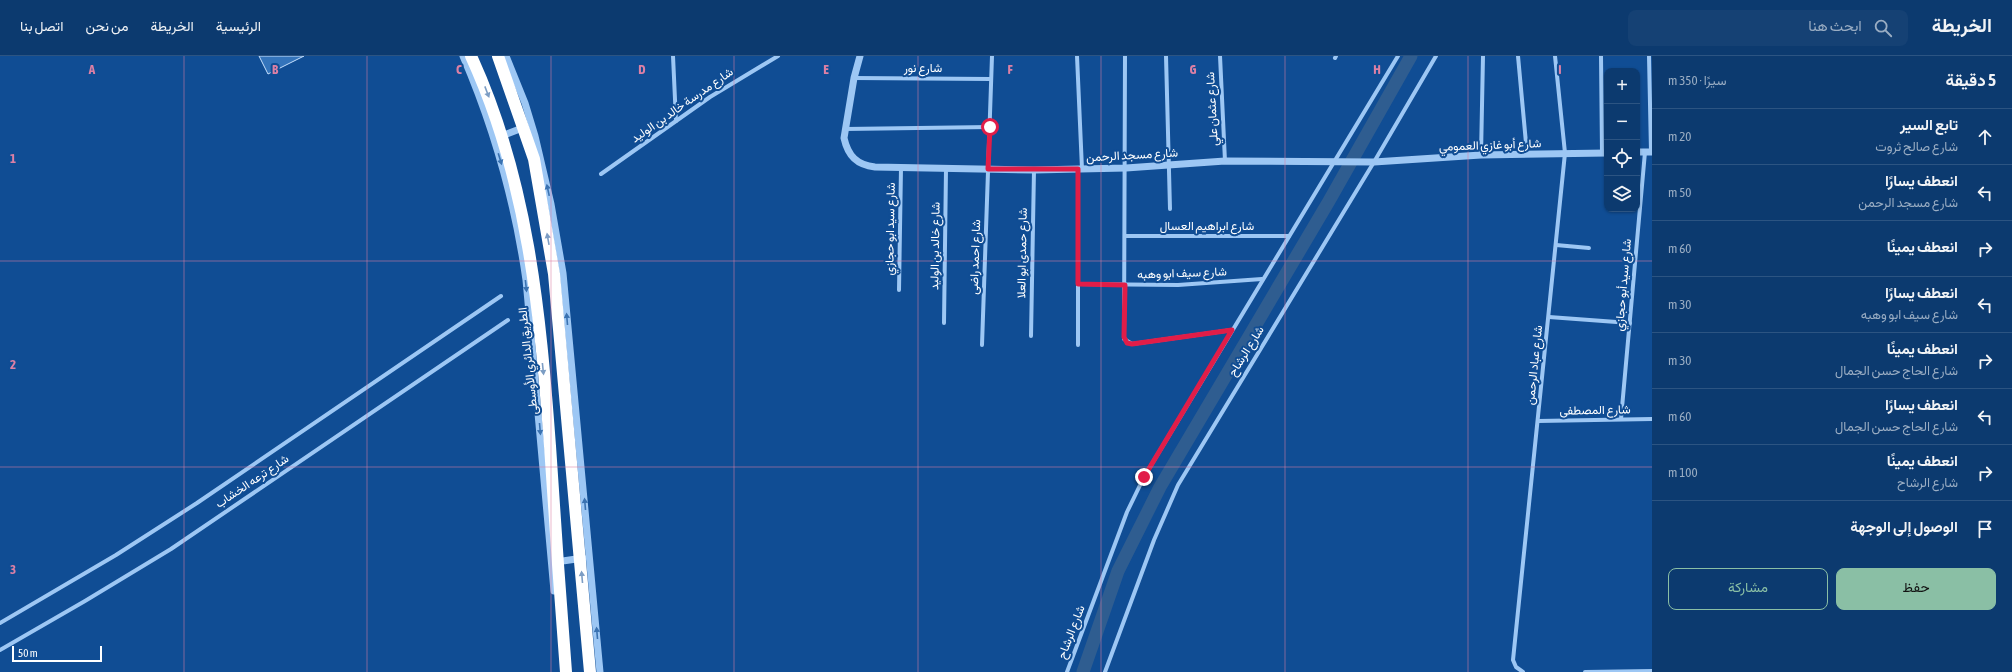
<!DOCTYPE html>
<html lang="ar">
<meta charset="utf-8">
<style>
:root{--surface:#0c3a6f;--page:#154174;--text:#f1f3f6;--muted:#9aadc3;--line:#2c5482;--accent:#8abfa5}
body{margin:0;font-family:"Asap Condensed",Vazirmatn,sans-serif;background:var(--page);color:var(--text);direction:rtl}
.controls{position:absolute;right:12px;top:12px;display:grid;overflow:hidden;border-radius:8px;box-shadow:0 1px 3px #0004}
.controls button{width:36px;height:36px;display:grid;place-items:center;padding:0;border:0;border-bottom:1px solid var(--line);background:var(--surface);color:var(--text);font:20px sans-serif}
.scale{position:absolute;left:12px;bottom:10px;width:90px;box-sizing:border-box;padding-left:4px;border:2px solid #fff;border-top:0;font-size:11px;line-height:14px;white-space:nowrap;color:#fff;-webkit-text-stroke:3px #104d94;paint-order:stroke}
.stop{position:absolute;width:12px;height:12px;margin:-9px;border:3px solid #e11d48;border-radius:50%;background:#fff}
.stop.end{background:#e11d48;border-color:#fff;box-shadow:0 1px 4px #0008}
.list{margin:0;padding:0;list-style:none}
h2{display:flex;justify-content:space-between;align-items:center;height:52px;margin:0;padding:0 16px;font-size:17px}
h2 small{font-size:13px;font-weight:400;color:var(--muted)}
.list li{display:grid;grid-template-columns:26px 1fr auto;gap:12px;align-items:center;box-sizing:border-box;height:56px;padding:0 16px;border-top:1px solid var(--line)}
.list b{display:block;font-size:15px;white-space:nowrap}
.list p{margin:0;font-size:13px;white-space:nowrap;color:var(--muted)}
.list em{font-size:13px;font-style:normal;color:var(--muted)}
.actions{display:flex;gap:8px;padding:12px 16px}
.actions a{flex:1;padding:9px 0;border:1px solid var(--accent);border-radius:8px;text-align:center;font-size:14px;color:var(--accent)}
.actions .main{background:var(--accent);color:#111}
.icon{flex:none;width:22px;height:22px;fill:none;stroke:currentColor;stroke-width:2;stroke-linecap:round;stroke-linejoin:round}
.map{position:relative;flex:none;width:1652px;height:616px;overflow:hidden;direction:ltr}
header{display:flex;align-items:center;gap:24px;box-sizing:border-box;height:56px;padding:0 20px;background:var(--surface);border-bottom:1px solid var(--line)}
header strong{font-size:19px}
nav{display:flex;gap:22px;margin-inline-start:auto;font-size:14px}
.search{width:280px;height:36px;background:var(--page);display:flex;align-items:center;gap:10px;box-sizing:border-box;padding:0 14px;border-radius:8px;color:var(--muted);font-size:15px}
main{display:flex}
aside{flex:1;background:var(--surface)}
.map>svg:first-child{display:block}
.lines{fill:none;stroke-linecap:round;stroke-linejoin:round}
.canal{stroke:#2f5d90;stroke-width:13}
.building{fill:#3474bb;stroke:#c5e0fe}
.minor{stroke:#9dc7f4;stroke-width:4}
.tertiary{stroke:#9dc7f4;stroke-width:7}
.motorway-bridge{stroke:#fff;stroke-width:12}
.oneway{fill:#7c9dc4}
.oneway2{fill:#3a72b1}
.route{stroke:#e11d48;stroke-width:5}
.grid{fill:none;stroke:#dd80a5;stroke-width:1;stroke-opacity:0.55}
.labels{text-anchor:middle;dominant-baseline:central;stroke-width:4;stroke-linejoin:round;paint-order:stroke}
.street-label{font-size:12px;fill:#fff;stroke:#104d94}
.grid-label{font-size:13px;text-anchor:middle;font-weight:bold;fill:#dd80a5;stroke:#104d94;stroke-width:4;stroke-linejoin:round;paint-order:stroke}
</style>
<header>
<strong>الخريطة</strong>
<div class="search"><svg class="icon" aria-label="search" viewBox="0 0 24 24"><circle cx="10" cy="10" r="6"/><path d="M15 15l6 6"/></svg>ابحث هنا</div>
<nav><a>الرئيسية</a><a>الخريطة</a><a>من نحن</a><a>اتصل بنا</a></nav>
</header>
<main>
<aside>
<h2>5 دقيقة<small>سيرًا · 350 m</small></h2>
<ul class="list">
<li><svg class="icon" aria-label="ahead" viewBox="0 0 24 24"><path d="M12 20V5M6 11l6-6 6 6"/></svg><div><b>تابع السير</b><p>شارع صالح ثروت</p></div><em>20 m</em></li>
<li><svg class="icon" aria-label="left" viewBox="0 0 24 24"><path d="M17 20v-9H6M10 6l-5 5 5 5"/></svg><div><b>انعطف يسارًا</b><p>شارع مسجد الرحمن</p></div><em>50 m</em></li>
<li><svg class="icon" aria-label="right" viewBox="0 0 24 24"><path d="M7 20v-9h11M14 6l5 5-5 5"/></svg><div><b>انعطف يمينًا</b></div><em>60 m</em></li>
<li><svg class="icon" aria-label="left" viewBox="0 0 24 24"><path d="M17 20v-9H6M10 6l-5 5 5 5"/></svg><div><b>انعطف يسارًا</b><p>شارع سيف ابو وهبه</p></div><em>30 m</em></li>
<li><svg class="icon" aria-label="right" viewBox="0 0 24 24"><path d="M7 20v-9h11M14 6l5 5-5 5"/></svg><div><b>انعطف يمينًا</b><p>شارع الحاج حسن الجمال</p></div><em>30 m</em></li>
<li><svg class="icon" aria-label="left" viewBox="0 0 24 24"><path d="M17 20v-9H6M10 6l-5 5 5 5"/></svg><div><b>انعطف يسارًا</b><p>شارع الحاج حسن الجمال</p></div><em>60 m</em></li>
<li><svg class="icon" aria-label="right" viewBox="0 0 24 24"><path d="M7 20v-9h11M14 6l5 5-5 5"/></svg><div><b>انعطف يمينًا</b><p>شارع الرشاح</p></div><em>100 m</em></li>
<li><svg class="icon" aria-label="arrive" viewBox="0 0 24 24"><path d="M6 21V4h12l-3 4 3 4H6"/></svg><div><b>الوصول إلى الوجهة</b></div></li>
</ul>
<div class="actions"><a class="main">حفظ</a><a>مشاركة</a></div>
</aside>
<div class="map">
<svg width="1652" height="616" viewBox="0 0 1652 616">
<rect width="100%" height="100%" fill="#104d94"/>
<g class="lines">
<path class="canal" d="M1083,616L1118,515L1160,431L1329,145L1411,0"/>
</g>
<path class="building" d="M259,0H304L268,18Z"/>
<g class="lines">
<g class="minor">
<path d="M673,0L676,65"/>
<path d="M1077,0L1082,113"/>
<path d="M1125,0L1124,283L1132,288L1232,274"/>
<path d="M1166,0L1170,153"/>
<path d="M1220,0L1225,105"/>
<path d="M1518,0L1527,98"/>
<path d="M1601,0L1602,97"/>
<path d="M1649,0L1651,96"/>
<path d="M1335,2L1336,0"/>
<path d="M854,22L991,23"/>
<path d="M845,73L990,71"/>
<path d="M1481,99L1483,0"/>
<path d="M1078,113V289"/>
<path d="M601,118L710,41L778,0"/>
<path d="M1125,180H1289"/>
<path d="M1556,189L1589,192"/>
<path d="M1078,228L1178,229L1262,223"/>
<path d="M899,234L901,112"/>
<path d="M1549,261L1630,267"/>
<path d="M944,267L946,113"/>
<path d="M1031,280L1034,114"/>
<path d="M982,289L992,0"/>
<path d="M1621,363L1645,96"/>
<path d="M1538,365L1652,363"/>
<path d="M0,567L116,499L197,447L501,240"/>
<path d="M0,594L85,545L171,493L508,264"/>
<path d="M1067,616L1127,456L1144,421L1398,0"/>
<path d="M1105,616L1154,484L1178,429L1374,106L1436,0"/>
<path d="M1523,616L1516,611L1513,604L1565,97L1555,0"/>
<path d="M1585,616L1652,615"/>
</g>
<g class="tertiary">
<path d="M463,0C494,72 515,147 526,224L554,535"/>
<path d="M506,0L525,47L535,80L551,148L563,217L600,616"/>
<path d="M860,0L854,22L844,82C848,100 857,109 875,111L1034,114L1126,112L1225,105L1374,106L1481,99L1607,97"/>
<path d="M499,81L525,71"/>
<path d="M1637,96H1652"/>
<path d="M556,506L583,502"/>
</g>
<g class="motorway-bridge">
<path d="M471,0C528,124 540,255 550,390C555,465 560,541 566,616"/>
<path d="M498,0L534,103L554,218L590,616"/>
</g>
</g>
<defs><path id="oneway-solid" d="M-6-.8H1V-3.2L6.5 0L1 3.2V.8H-6Z"/></defs>
<g class="oneway">
<use href="#oneway-solid" transform="translate(487 36) rotate(69)"/>
<use href="#oneway-solid" transform="translate(548 183) rotate(-100)"/>
<use href="#oneway-solid" transform="translate(543 313) rotate(84)"/>
<use href="#oneway-solid" transform="translate(582 521) rotate(-95)"/>
</g>
<g class="oneway2">
<use href="#oneway-solid" transform="translate(500 103) rotate(73)"/>
<use href="#oneway-solid" transform="translate(548 134) rotate(-102)"/>
<use href="#oneway-solid" transform="translate(526 230) rotate(84)"/>
<use href="#oneway-solid" transform="translate(567 263) rotate(-95)"/>
<use href="#oneway-solid" transform="translate(540 373) rotate(85)"/>
<use href="#oneway-solid" transform="translate(585 448) rotate(-95)"/>
<use href="#oneway-solid" transform="translate(597 577) rotate(-95)"/>
</g>
<g class="lines">
<path class="route" d="M990,71L988,113H1078V228L1125,229L1124,281L1127,287L1132,288L1232,274L1144,421"/>
</g>
<path class="grid" d="M184,0V616M367,0V616M551,0V616M734,0V616M918,0V616M1101,0V616M1285,0V616M1468,0V616M0,205H1652M0,411H1652"/>
<g class="labels">
<g class="street-label">
<text x="923" y="12">شارع نور</text>
<text transform="translate(682 49) rotate(-35)">شارع مدرسة خالد بن الوليد</text>
<text transform="translate(1212 53) rotate(-93)">شارع عثمان علي</text>
<text transform="translate(1490 89) rotate(-2)">شارع أبو غازي العمومي</text>
<text transform="translate(1132 99) rotate(-3)">شارع مسجد الرحمن</text>
<text x="1207" y="170">شارع ابراهيم العسال</text>
<text transform="translate(890 173) rotate(-89)">شارع سيد ابو حجازي</text>
<text transform="translate(935 190) rotate(-89)">شارع خالد بن الوليد</text>
<text transform="translate(1022 197) rotate(-89)">شارع حمدى ابو العلا</text>
<text transform="translate(975 201) rotate(-88)">شارع احمد راضى</text>
<text transform="translate(1182 217) rotate(-2)">شارع سيف ابو وهبه</text>
<text transform="translate(1623 229) rotate(-85)">شارع سيد أبو حجازي</text>
<text transform="translate(1246 295) rotate(-58)">شارع الرشاح</text>
<text transform="translate(528 305) rotate(-96)">الطريق الدائري الأوسطى</text>
<text transform="translate(1534 309) rotate(-84)">شارع عباد الرحمن</text>
<text transform="translate(1595 354) rotate(-1)">شارع المصطفى</text>
<text transform="translate(252 425) rotate(-34)">شارع ترعه الخشاب</text>
<text transform="translate(1071 576) rotate(-69)">شارع الرشاح</text>
</g>
</g>
<g class="grid-label">
<text x="92" y="18">A</text>
<text x="275" y="18">B</text>
<text x="459" y="18">C</text>
<text x="642" y="18">D</text>
<text x="826" y="18">E</text>
<text x="1010" y="18">F</text>
<text x="1193" y="18">G</text>
<text x="1377" y="18">H</text>
<text x="1560" y="18">I</text>
<text x="13" y="107">1</text>
<text x="13" y="313">2</text>
<text x="13" y="518">3</text>
</g>
</svg>
<div class="controls">
<button>+</button>
<button>−</button>
<button><svg class="icon" aria-label="locate" viewBox="0 0 24 24"><circle cx="12" cy="12" r="6"/><path d="M12 2v4M12 18v4M2 12h4M18 12h4"/></svg></button>
<button><svg class="icon" aria-label="layers" viewBox="0 0 24 24"><path d="M12 4l9 5-9 5-9-5zM3 14l9 5 9-5"/></svg></button>
</div>
<div class="scale">50 m</div>
<div class="stop" style="left:990px;top:71px"></div>
<div class="stop end" style="left:1144px;top:421px"></div>
</div>
</main>
